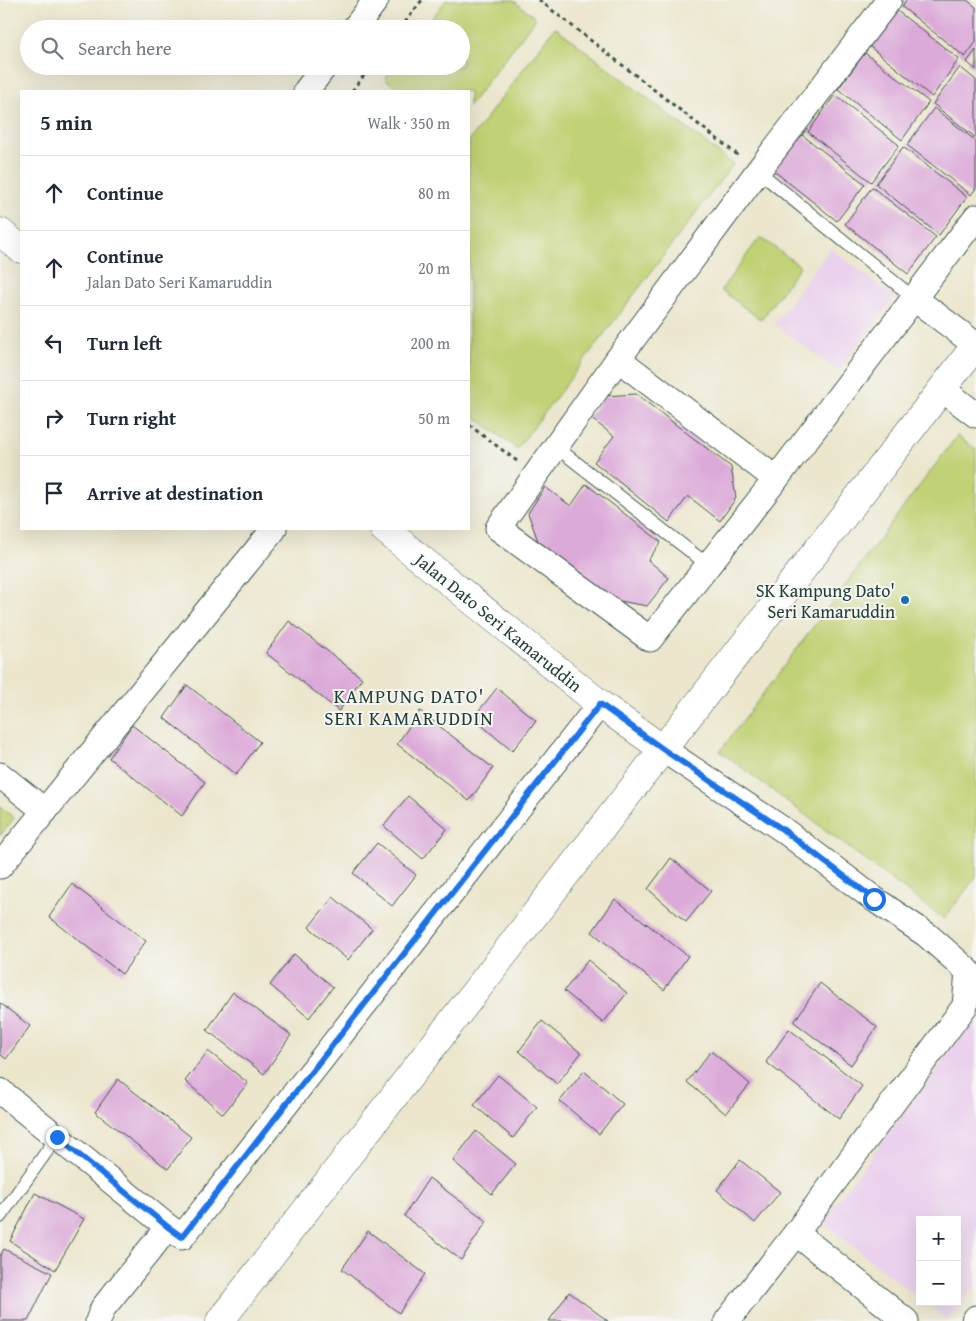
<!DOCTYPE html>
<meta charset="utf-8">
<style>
:root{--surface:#fff;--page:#f2f2f3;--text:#1f2937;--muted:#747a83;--line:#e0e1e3}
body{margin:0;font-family:"Gentium Book Plus",serif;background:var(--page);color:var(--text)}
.controls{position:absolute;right:15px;bottom:15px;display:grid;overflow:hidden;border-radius:0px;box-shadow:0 5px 20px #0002}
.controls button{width:45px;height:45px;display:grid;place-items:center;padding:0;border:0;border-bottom:1px solid var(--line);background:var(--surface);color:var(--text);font:25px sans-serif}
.stop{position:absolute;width:15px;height:15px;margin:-11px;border:4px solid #1a73e8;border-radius:50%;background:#fff}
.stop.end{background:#1a73e8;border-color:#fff;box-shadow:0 1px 5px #0008}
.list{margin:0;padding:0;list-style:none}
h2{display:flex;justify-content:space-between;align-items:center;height:65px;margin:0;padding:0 20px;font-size:21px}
h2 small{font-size:16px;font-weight:400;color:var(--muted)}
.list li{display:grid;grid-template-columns:32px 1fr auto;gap:15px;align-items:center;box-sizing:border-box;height:75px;padding:0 20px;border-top:1px solid var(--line)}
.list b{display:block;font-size:19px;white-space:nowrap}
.list p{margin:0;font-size:16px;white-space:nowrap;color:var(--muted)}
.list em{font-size:16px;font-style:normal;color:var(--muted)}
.icon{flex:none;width:28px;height:28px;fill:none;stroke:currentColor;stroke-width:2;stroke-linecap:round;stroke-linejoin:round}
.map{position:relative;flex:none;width:976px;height:1321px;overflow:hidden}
.search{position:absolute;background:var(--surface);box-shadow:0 5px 20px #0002;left:20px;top:20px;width:450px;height:55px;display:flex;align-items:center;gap:12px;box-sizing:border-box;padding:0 18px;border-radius:28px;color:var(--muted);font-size:19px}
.panel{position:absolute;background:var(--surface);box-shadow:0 5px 20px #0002;left:20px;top:90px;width:450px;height:440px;border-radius:0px}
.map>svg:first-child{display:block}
.built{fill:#ead1ed}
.green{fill:#c1d174;stroke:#708754}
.building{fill:#dcaad9}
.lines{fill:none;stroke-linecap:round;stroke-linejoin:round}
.lane-casing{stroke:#3e564b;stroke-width:14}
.street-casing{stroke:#3e564b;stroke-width:27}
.secondary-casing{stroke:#3e564b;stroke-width:29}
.path{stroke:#3e564b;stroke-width:3;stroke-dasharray:4 4;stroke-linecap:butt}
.lane{stroke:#fff;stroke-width:12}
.street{stroke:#fff;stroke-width:25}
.secondary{stroke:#fff;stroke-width:28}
.route{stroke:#1a73e8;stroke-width:6}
.poi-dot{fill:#1f6fb2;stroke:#f6f6f2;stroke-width:2}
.labels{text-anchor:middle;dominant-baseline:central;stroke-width:4;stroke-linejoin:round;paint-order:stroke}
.poi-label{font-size:18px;fill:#1f3d34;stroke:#f6f6f2;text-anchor:end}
.street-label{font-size:18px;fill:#1f3d34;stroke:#f6f6f2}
.neighbourhood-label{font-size:19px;letter-spacing:1px;fill:#1f3d34;stroke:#f6f6f2}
</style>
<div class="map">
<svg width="976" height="1321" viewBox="0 0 976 1321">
<rect width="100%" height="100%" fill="#f6f6f2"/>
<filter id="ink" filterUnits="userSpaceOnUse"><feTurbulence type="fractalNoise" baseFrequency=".02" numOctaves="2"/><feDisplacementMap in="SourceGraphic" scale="10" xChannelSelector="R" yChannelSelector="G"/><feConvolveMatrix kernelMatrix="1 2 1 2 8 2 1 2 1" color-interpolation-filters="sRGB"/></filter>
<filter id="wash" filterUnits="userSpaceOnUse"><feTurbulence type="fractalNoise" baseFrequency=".0096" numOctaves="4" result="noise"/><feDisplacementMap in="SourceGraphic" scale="20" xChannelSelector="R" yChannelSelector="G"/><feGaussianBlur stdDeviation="1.12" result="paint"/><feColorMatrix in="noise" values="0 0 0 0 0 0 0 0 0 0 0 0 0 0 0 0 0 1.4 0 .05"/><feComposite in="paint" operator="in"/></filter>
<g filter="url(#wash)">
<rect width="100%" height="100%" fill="#ebe6cc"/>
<g class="built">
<path d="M830,248L895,297L838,371L774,324Z"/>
<path d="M976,1017V1283L948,1320L925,1302H957V1220H920V1299L822,1222Z"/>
</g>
<g class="green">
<path d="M446,0H513L536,18L469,106V91H401L385,79L395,66H461V29H424Z"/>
<path d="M555,27L733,164L517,449L469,412V141Z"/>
<path d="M760,237L800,266L761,320L721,290Z"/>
<path d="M957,436L976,449V877L944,919L720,751Z"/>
<path d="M0,806L14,818L0,836Z"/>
</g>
<g id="blocks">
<g class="building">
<path d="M906,0H967L976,7V42L965,57L902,7Z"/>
<path d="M896,10L959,59L932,97L869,46Z"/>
<path d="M976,50V70L967,62Z"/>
<path d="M865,53L929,102L902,140L838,89Z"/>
<path d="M960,67L976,80V138L933,104Z"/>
<path d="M835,95L899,145L871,182L808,132Z"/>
<path d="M934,108L976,141V188L971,195L907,145Z"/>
<path d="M801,134L865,184L837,221L774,171Z"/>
<path d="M903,147L967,197L939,235L876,184Z"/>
<path d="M872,187L936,237L908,274L845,224Z"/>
<path d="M636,394L731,467L736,498L720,521L688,496L669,522L594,462L614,436L589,417L604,396Z"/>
<path d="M586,484L661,542L648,560L669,578L647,606L614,600L538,541L528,513L545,487L571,506Z"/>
<path d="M289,621L362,678L339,711L266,653Z"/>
<path d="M187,685L260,742L236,775L164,718Z"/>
<path d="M497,688L536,721L512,751L473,718Z"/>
<path d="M420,711L493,768L469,801L397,744Z"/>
<path d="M132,725L205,782L182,816L109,758Z"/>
<path d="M408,796L447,829L423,859L384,826Z"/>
<path d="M377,843L416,875L392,906L353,873Z"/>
<path d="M671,858L711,891L686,922L648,889Z"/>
<path d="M72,884L146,941L122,974L49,917Z"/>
<path d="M333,897L372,929L348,960L309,927Z"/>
<path d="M615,899L688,956L664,990L592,932Z"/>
<path d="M294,954L333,987L309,1018L270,985Z"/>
<path d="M588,960L627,993L603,1023L564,991Z"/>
<path d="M820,983L877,1027L851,1065L794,1022Z"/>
<path d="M233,992L291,1035L264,1074L207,1030Z"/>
<path d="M0,1003L30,1026L6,1059L0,1054Z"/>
<path d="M542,1021L581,1053L557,1084L519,1051Z"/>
<path d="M789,1029L862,1086L839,1119L766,1062Z"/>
<path d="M208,1051L248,1083L223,1114L185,1081Z"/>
<path d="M711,1051L750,1084L726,1114L687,1082Z"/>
<path d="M584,1071L623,1104L599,1134L560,1101Z"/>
<path d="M498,1075L537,1107L513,1138L474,1105Z"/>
<path d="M118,1079L191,1137L168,1169L95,1112Z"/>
<path d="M476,1131L516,1164L492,1194L453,1161Z"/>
<path d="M740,1160L780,1192L755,1223L717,1190Z"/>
<path d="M429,1178L487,1221L461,1260L404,1216Z"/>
<path d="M35,1193L84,1219L55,1270L10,1241Z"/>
<path d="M368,1231L425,1274L399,1313L342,1269Z"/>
<path d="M4,1249L52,1273L28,1321H0V1256Z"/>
<path d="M569,1292L608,1321H549Z"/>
</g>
</g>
</g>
<g filter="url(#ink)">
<use href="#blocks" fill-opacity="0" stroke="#3e564b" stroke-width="1"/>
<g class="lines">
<g class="lane-casing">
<g id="lane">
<path d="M758,171L915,299"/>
<path d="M556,447L708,565"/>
<path d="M0,1217L57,1137"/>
</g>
</g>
<g class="street-casing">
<g id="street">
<path d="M889,0L758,171L618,359L498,528L650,639L776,479L976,217"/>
<path d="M354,29L376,0"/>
<path d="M306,91L325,66"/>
<path d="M915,299L976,345"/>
<path d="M618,359L776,479"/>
<path d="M942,389L976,415"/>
<path d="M664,750L782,829L874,899L927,935L968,971L965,1006L796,1233L727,1321"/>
<path d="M0,775L45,811"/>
<path d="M0,866L274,529"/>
<path d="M0,1091L168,1227L182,1237L600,704"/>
<path d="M796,1233L906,1321"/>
<path d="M98,1321L103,1308L168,1227"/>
<path d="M974,1321L976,1318"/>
</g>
</g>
<g class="secondary-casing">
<g id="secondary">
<path d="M0,232L21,249"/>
<path id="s1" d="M384,529L600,704L664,750"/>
<path d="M220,1321L976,345"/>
</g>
</g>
<g class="path">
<path d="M539,0L739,156"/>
<path d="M400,29L422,0"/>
<path d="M352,91L371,66"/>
<path d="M469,425L517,461"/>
</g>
<use href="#lane" class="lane"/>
<use href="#street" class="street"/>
<use href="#secondary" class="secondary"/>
</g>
</g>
<g class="lines" filter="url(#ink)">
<path class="route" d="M57,1137L168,1227L182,1237L600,704L664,750L782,829L874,899"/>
</g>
<circle class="poi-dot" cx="905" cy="600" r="5"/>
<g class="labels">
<g class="poi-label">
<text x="895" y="590">SK Kampung Dato'<tspan x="895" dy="21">Seri Kamaruddin</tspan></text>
</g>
<g class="street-label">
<text stroke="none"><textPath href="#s1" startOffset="148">Jalan Dato Seri Kamaruddin</textPath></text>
</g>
<g class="neighbourhood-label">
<text x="409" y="696">KAMPUNG DATO'<tspan x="409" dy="22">SERI KAMARUDDIN</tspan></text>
</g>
</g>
</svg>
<div class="controls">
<button>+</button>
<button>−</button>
</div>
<div class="stop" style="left:874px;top:899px"></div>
<div class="stop end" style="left:57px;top:1137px"></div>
<div class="search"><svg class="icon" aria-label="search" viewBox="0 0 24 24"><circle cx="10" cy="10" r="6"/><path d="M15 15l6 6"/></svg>Search here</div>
<section class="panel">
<h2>5 min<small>Walk · 350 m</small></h2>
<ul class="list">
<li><svg class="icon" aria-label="ahead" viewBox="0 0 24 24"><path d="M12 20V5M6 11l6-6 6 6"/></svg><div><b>Continue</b></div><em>80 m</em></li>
<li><svg class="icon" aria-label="ahead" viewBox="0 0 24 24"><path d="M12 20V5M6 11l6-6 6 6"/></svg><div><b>Continue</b><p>Jalan Dato Seri Kamaruddin</p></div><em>20 m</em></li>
<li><svg class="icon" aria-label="left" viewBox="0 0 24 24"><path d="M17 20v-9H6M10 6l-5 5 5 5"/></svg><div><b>Turn left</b></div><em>200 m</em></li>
<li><svg class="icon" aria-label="right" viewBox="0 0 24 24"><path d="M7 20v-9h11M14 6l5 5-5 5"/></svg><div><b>Turn right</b></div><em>50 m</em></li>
<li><svg class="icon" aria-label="arrive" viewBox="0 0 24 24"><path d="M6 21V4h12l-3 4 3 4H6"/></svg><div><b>Arrive at destination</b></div></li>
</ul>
</section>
</div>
